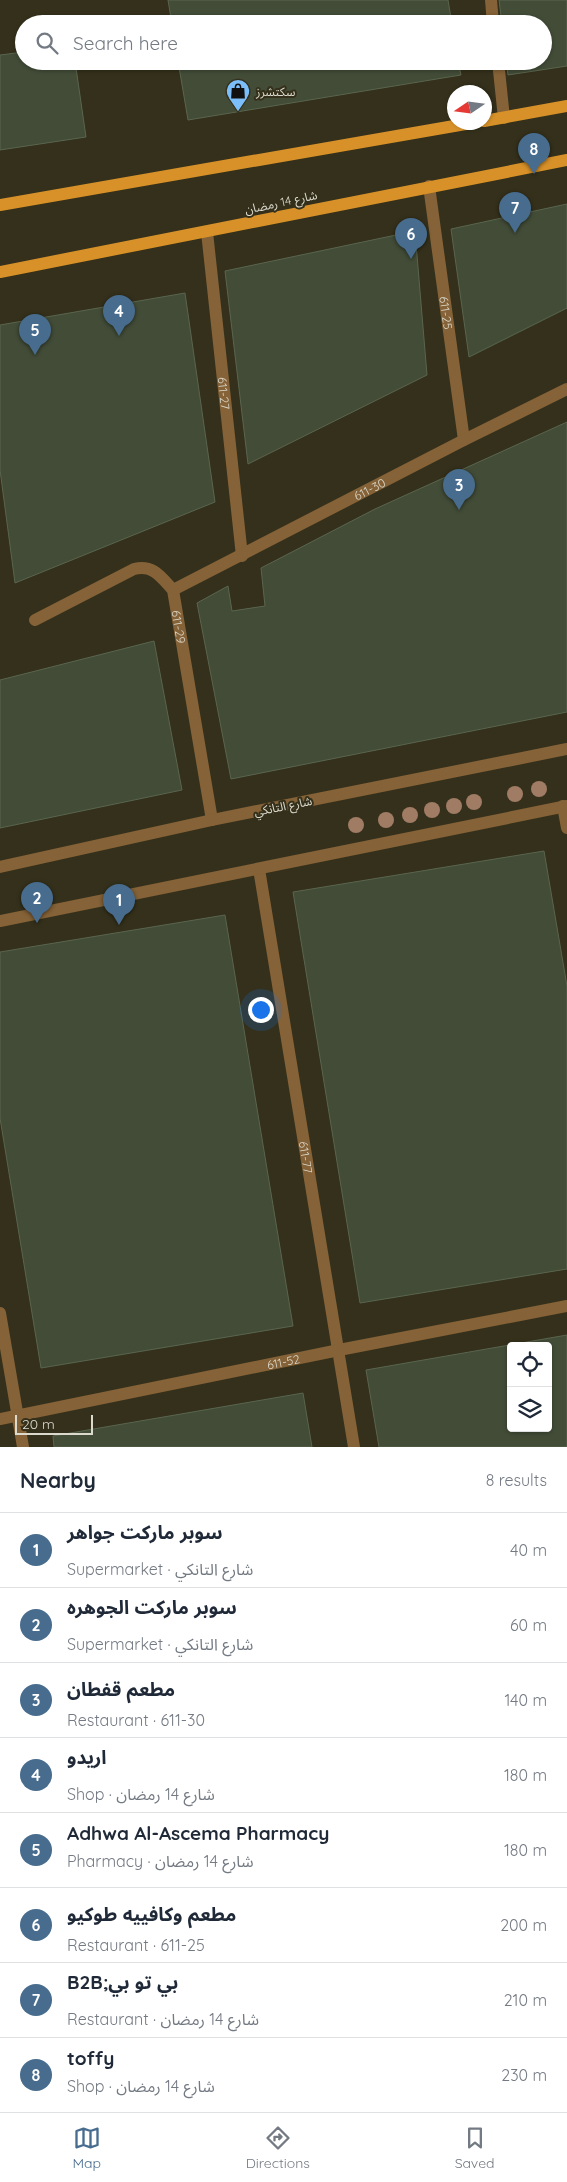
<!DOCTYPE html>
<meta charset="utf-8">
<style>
:root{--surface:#fff;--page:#f6f6f7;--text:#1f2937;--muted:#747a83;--line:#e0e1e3;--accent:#486c8e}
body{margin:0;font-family:Quicksand,"Noto Sans Arabic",sans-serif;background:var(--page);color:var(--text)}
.controls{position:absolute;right:15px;bottom:15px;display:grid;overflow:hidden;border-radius:5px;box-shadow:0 1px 4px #0004}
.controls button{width:45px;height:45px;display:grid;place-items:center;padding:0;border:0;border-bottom:1px solid var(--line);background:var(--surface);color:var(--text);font:25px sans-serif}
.compass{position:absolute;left:447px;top:85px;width:45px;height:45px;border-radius:50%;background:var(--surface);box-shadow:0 1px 4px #0004;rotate:257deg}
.scale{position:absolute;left:15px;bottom:12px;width:78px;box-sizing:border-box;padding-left:5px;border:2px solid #dcdacd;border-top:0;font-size:14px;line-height:18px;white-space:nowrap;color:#dcdacd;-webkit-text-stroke:4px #34301b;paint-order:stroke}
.you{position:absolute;left:260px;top:1009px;width:18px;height:18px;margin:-12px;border:4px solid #fff;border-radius:50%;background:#1a73e8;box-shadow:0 0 0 8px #1a73e833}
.badge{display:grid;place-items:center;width:32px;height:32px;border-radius:50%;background:var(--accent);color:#fff;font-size:16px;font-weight:700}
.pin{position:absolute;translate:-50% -41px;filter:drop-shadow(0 1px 2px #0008)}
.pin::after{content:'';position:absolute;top:26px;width:18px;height:15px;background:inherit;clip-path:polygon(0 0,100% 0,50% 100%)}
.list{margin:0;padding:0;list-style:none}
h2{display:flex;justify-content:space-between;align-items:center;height:65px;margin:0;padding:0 20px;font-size:21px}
h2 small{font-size:16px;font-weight:400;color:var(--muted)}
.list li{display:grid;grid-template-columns:32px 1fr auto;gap:15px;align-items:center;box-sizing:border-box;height:75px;padding:0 20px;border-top:1px solid var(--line)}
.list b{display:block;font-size:19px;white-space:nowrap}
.list p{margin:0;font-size:16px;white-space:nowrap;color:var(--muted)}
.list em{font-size:16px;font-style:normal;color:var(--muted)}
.icon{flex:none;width:28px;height:28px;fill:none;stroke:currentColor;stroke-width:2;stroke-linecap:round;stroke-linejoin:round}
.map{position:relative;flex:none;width:567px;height:1447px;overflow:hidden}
.search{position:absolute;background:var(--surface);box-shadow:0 1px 4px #0004;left:15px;right:15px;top:15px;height:55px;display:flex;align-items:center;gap:12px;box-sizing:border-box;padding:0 18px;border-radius:28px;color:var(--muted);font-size:19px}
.sheet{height:665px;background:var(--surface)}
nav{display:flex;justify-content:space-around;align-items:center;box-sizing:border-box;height:70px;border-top:1px solid var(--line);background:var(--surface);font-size:14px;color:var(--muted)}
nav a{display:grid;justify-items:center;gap:2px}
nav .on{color:var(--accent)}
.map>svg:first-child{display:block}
.building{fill:#424c37;stroke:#5a654f;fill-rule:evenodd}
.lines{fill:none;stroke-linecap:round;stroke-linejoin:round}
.minor{stroke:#856237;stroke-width:12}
.tertiary{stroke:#856237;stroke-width:12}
.primary{stroke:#d89128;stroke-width:12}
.tree{fill:#a17c65}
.labels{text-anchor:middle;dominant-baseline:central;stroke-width:4;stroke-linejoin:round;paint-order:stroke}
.poi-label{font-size:12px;fill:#dcdacd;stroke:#34301b;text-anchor:start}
.street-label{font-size:12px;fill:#dcdacd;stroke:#34301b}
</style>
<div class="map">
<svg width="567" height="1447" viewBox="0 0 567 1447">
<rect width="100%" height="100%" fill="#34301b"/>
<g class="building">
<path d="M168,0H448L452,24H172Z"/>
<path d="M499,0H567V66L508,75L506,61H543V24H502Z"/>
<path d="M24,52V61H75L86,137L0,150V55Z"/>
<path d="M178,61H458L461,75L188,120Z"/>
<path d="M567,204V308L469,357L451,229Z"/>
<path d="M415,231L427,375L248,464L225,271Z"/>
<path d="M185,293L215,502L15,583L0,470V325Z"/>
<path d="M567,422V712L231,779L197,603L228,586L232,611L265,606L261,568L375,509Z"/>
<path d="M154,641L182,790L0,828V680Z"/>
<path d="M544,851L567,986V1269L360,1303L293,892Z"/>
<path d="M225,915L293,1326L41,1368L0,1118V952Z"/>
<path d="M567,1335V1447H379L366,1370ZM511,1346H548V1428H511Z"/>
<path d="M303,1393L312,1447H54L53,1436Z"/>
</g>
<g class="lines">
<g class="minor">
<path d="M491,0L493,24"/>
<path d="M498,61L504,118"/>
<path id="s1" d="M429,186L464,440"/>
<path id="s2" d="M207,232L242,556"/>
<path id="s3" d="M173,590L464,440L567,389"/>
<path id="s4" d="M35,620L134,569C153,564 161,577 173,590L212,820"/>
<path d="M563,806L567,828"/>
<path id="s5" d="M259,869L354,1447"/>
<path d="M0,1313L23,1447"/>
<path id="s6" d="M0,1419L339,1350L567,1306"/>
</g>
<g class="tertiary">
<path d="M0,867L212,820L567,749"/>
<path d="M0,921L567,806"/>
</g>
<g class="primary">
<path d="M484,121L567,106"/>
<path d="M0,205L477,122"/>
<path d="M0,272L567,160"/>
</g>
</g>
<g class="tree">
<circle cx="539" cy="789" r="8"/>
<circle cx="515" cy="794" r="8"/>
<circle cx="474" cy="802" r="8"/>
<circle cx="454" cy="806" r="8"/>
<circle cx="432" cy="810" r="8"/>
<circle cx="410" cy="815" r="8"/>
<circle cx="386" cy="820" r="8"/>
<circle cx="356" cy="825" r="8"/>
</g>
<defs>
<g id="shop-pin" transform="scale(1.25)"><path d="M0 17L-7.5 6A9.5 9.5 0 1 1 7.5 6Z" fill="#7bbef9" stroke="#34301b"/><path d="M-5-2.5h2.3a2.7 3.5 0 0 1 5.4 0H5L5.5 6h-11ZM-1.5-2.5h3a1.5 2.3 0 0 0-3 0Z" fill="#111"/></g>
</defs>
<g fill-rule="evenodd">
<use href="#shop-pin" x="238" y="91"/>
</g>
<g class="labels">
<g class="poi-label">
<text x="256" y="91">سكتشرز</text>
</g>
<g class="street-label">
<text transform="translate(281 202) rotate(-12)">شارع 14 رمضان</text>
<text stroke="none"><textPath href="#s1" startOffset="128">611-25</textPath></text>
<text stroke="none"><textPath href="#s2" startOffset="162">611-27</textPath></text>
<text stroke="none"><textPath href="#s3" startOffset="221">611-30</textPath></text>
<text stroke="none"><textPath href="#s4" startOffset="196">611-29</textPath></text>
<text transform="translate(283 806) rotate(-11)">شارع التانكي</text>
<text stroke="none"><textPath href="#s5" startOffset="292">611-77</textPath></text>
<text stroke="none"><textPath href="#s6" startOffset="289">611-52</textPath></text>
</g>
</g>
</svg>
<div class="controls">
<button><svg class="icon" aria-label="locate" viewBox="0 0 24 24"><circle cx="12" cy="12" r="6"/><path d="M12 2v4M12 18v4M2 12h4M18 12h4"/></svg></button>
<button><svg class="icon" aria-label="layers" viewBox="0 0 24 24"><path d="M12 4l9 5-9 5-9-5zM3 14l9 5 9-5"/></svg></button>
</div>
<svg class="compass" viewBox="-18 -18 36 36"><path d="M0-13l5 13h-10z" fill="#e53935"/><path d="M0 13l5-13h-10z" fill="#747a83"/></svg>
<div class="scale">20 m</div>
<div class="you"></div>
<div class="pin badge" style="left:119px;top:925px">1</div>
<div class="pin badge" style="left:37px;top:923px">2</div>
<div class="pin badge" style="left:459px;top:510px">3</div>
<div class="pin badge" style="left:119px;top:336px">4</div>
<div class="pin badge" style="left:35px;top:355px">5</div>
<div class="pin badge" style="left:411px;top:259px">6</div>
<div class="pin badge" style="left:515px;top:233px">7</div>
<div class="pin badge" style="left:534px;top:174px">8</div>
<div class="search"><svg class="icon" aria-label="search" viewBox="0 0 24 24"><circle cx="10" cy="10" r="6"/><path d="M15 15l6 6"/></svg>Search here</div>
</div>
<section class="sheet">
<h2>Nearby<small>8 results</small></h2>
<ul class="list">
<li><span class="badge">1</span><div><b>سوبر ماركت جواهر</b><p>Supermarket · شارع التانكي</p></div><em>40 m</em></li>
<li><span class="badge">2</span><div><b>سوبر ماركت الجوهره</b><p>Supermarket · شارع التانكي</p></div><em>60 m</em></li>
<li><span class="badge">3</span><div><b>مطعم قفطان</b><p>Restaurant · 611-30</p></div><em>140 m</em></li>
<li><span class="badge">4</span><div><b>اريدو</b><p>Shop · شارع 14 رمضان</p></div><em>180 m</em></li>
<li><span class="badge">5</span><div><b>Adhwa Al-Ascema Pharmacy</b><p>Pharmacy · شارع 14 رمضان</p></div><em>180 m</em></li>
<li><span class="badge">6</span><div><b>مطعم وکافییه طوکیو</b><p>Restaurant · 611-25</p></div><em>200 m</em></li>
<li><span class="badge">7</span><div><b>B2B;بي تو بي</b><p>Restaurant · شارع 14 رمضان</p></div><em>210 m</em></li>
<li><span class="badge">8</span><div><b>toffy</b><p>Shop · شارع 14 رمضان</p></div><em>230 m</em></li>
</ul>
</section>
<nav>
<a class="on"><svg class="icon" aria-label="map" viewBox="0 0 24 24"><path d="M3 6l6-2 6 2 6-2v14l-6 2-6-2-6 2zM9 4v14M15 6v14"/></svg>Map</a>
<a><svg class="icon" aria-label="directions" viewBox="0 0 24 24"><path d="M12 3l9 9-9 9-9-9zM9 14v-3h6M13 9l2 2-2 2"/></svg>Directions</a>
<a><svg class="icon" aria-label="saved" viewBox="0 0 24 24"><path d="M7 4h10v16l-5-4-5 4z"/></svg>Saved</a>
</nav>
